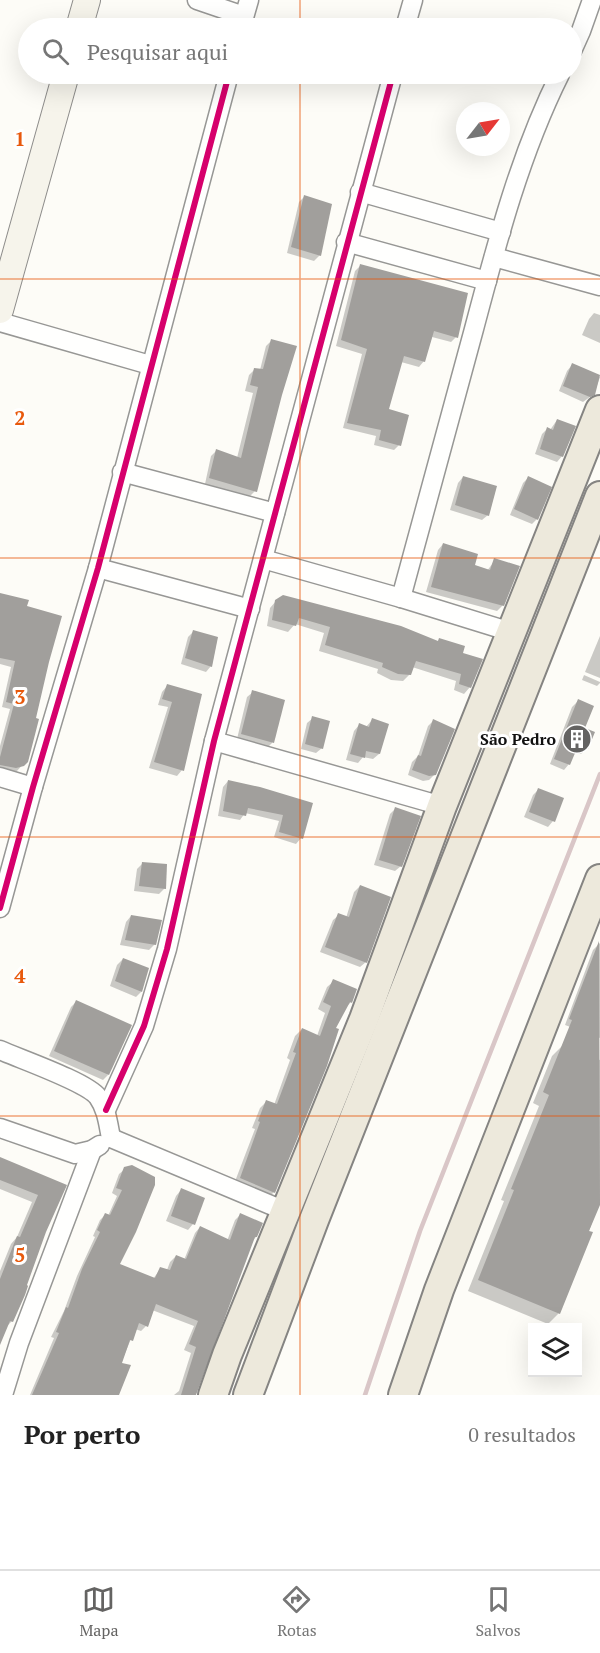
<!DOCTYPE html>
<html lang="pt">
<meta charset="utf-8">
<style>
:root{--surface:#fff;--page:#f6f6f6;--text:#222;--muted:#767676;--line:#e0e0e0;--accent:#646362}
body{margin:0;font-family:"PT Serif",serif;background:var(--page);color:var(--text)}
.controls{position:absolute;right:18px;bottom:18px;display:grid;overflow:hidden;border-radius:0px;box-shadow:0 6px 24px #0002}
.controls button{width:54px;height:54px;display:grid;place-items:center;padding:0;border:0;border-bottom:2px solid var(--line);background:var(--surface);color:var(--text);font:30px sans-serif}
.compass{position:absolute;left:456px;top:102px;width:54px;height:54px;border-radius:50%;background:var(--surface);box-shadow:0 6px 24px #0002;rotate:59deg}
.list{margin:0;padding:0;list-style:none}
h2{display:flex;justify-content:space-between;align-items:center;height:78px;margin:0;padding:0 24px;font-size:26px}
h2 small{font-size:20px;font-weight:400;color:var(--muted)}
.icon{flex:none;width:33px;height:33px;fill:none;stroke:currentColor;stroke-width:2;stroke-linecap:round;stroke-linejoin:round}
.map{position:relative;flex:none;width:600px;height:1395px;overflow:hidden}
.search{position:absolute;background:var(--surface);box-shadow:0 6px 24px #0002;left:18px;right:18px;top:18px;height:66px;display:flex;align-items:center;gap:15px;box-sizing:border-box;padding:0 21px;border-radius:33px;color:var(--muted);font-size:22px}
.sheet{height:174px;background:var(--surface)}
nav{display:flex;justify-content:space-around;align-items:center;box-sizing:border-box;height:84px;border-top:2px solid var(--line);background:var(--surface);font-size:16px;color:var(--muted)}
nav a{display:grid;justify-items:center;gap:3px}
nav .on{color:var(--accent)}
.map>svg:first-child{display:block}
.shadow{fill:#0003}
.building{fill:#a19f9c}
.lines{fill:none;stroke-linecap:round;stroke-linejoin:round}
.street-casing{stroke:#979795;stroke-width:21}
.secondary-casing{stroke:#8e8d8b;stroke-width:28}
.primary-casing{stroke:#858482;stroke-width:32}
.street{stroke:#fffffe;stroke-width:18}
.secondary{stroke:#f6f4eb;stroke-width:26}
.primary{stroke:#ede9dc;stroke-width:28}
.rail{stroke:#d9c6c7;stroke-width:4.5}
.cycleway-casing{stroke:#fff;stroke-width:10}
.cycleway{stroke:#d6006c;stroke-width:6}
.grid{fill:none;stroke:#e8590c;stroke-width:1.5;stroke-opacity:0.55}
.labels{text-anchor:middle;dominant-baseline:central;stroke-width:6;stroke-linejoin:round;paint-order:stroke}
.poi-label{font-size:16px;font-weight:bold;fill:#111;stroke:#fff;text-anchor:end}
.grid-label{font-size:20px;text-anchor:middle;font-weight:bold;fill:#e8590c;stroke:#fff;stroke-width:6;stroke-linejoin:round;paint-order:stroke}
</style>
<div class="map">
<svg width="600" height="1395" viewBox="0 0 600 1395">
<rect width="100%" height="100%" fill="#fdfcf7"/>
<g class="shadow">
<path d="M305,196L320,255L314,261L287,253L299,202Z"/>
<path d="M361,265L456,337L451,342L432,337L424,361L419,367L401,362L387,410L399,445L394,450L374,445L376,436L343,428L362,354L336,346L355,271Z"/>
<path d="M594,313L600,315V343L582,335L589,319Z"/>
<path d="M272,340L280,394L255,491L250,496L205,484L211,456L216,451L237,458L253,393L245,391L249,375L255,369L260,370L266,346Z"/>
<path d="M572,365L600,377L594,394L583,402L559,391L567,371Z"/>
<path d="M557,420L562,456L557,462L535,454L542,434L547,429L550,430Z"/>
<path d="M463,477L488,515L482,520L450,510L458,483Z"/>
<path d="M528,478L537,519L532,524L510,515L523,483Z"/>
<path d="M443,544L474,566L487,571L495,560L503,605L497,611L426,592L438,550Z"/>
<path d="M0,594L25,607L34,719L26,761L17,771L9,773L0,771V746L10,709L2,707L11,667L0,664Z"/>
<path d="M276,601L437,642L439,640L461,654L470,687L464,694L454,690L456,681L412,667L410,674L403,681L391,680L377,673L378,669L319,651L324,633L295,624L288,632L267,626L270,608Z"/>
<path d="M193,632L211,666L206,672L181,664L188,637Z"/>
<path d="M600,636V678L585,672Z"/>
<path d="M584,675L600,682V683L597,686L582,680Z"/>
<path d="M167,686L189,741L182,770L177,776L149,768L168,707L158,705L162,692Z"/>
<path d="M253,692L283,701L272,743L267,748L237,739L247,697Z"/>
<path d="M578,701L586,748L581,754L574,751L569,764L564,770L550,764L572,707Z"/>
<path d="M313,718L322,748L316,753L301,749L307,723Z"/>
<path d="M372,720L379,754L373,759L363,757L358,763L346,760L354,731L359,725L366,727Z"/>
<path d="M433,721L435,774L429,780L423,781L408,775L412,762L418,756L428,726Z"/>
<path d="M228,781L311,804L301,838L296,844L274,837L279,821L245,813L240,820L218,816L223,787Z"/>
<path d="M539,789L553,821L548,827L524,817L533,795Z"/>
<path d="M395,809L401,866L395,871L374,865L390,814Z"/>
<path d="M143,863L165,888L159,894L134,891L137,869Z"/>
<path d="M360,886L366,962L360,967L320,952L333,920L339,915L346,918L354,892Z"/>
<path d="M131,916L155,944L149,950L120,945L126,922Z"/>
<path d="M600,943V1038L565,1025L593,950Z"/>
<path d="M123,959L141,992L136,997L110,986L117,965Z"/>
<path d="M334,981L351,1002L345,1008L334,1029L274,1192L267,1199L234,1184L255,1129L252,1128L260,1108L267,1101L274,1105L290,1060L287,1058L295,1036L302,1029L317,1036L325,1013L318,1009L327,987Z"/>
<path d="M76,1002L108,1075L103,1080L49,1056L71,1007Z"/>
<path d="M563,1045L600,1060V1201L559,1313L548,1324L468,1291L504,1201L501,1200L539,1106L533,1103L552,1056Z"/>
<path d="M0,1160L65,1186L45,1231L12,1321L6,1327L0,1342V1271L11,1244L17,1237L32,1202L0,1189Z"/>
<path d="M125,1169L118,1265L153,1279L161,1268L167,1270L170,1262L176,1256L184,1260L195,1233L200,1227L227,1241L235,1220L240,1215L256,1237L252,1241L195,1395H174L179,1391L191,1353L184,1350L194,1326L152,1310L146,1326L141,1331L135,1329L121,1363L118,1395H30L54,1338L51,1337L64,1311L77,1276L95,1237L93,1236L100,1220L105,1215L108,1216L117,1196L112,1193L119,1174Z"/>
<path d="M181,1190L193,1224L188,1230L166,1221L176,1196Z"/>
</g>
<g class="building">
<path d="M304,195L332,204L321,256L291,247Z"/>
<path d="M360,264L468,293L458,338L434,331L425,362L404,356L389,409L409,415L401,446L379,440L381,430L347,423L367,349L341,340Z"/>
<path d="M271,339L297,346L282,395L257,492L209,478L216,449L241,458L258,387L250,385L254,368L263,369Z"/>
<path d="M572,363L600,375L595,395L590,397L563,386Z"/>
<path d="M557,419L576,426L563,457L540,449L547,427L553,430Z"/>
<path d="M463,476L497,486L489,516L455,505Z"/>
<path d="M528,476L552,487L538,520L514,509Z"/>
<path d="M443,543L478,554L475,565L490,570L494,558L520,566L504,606L431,587Z"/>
<path d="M0,593L29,600L27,606L62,616L49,662L36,718L39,719L28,762L24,766L16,768L0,765V757L14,704L6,702L15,661L0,658Z"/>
<path d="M283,595L401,626L438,641L439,638L465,646L463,653L483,659L471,688L459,684L461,674L416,661L411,675L398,674L382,667L383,663L325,645L330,627L299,618L296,626L272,620L275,600Z"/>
<path d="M193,630L218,637L212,667L185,658Z"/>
<path d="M167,684L202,694L184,771L154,762L172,702L162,699Z"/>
<path d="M252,690L285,700L274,743L241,734Z"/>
<path d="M578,699L594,706L585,728L595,732L588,749L578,746L570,765L554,759Z"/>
<path d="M312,716L330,721L323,749L305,744Z"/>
<path d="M372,718L389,724L380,754L366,751L365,758L350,754L359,723L369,727Z"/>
<path d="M433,719L455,729L436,775L429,776L412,770L418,755L421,756Z"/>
<path d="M228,780L260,787L313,803L303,839L279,832L283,815L248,808L246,816L223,811Z"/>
<path d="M538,788L564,798L555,822L529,812Z"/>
<path d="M395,807L421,816L402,867L379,860Z"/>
<path d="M142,862L167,864L166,889L139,886Z"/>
<path d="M360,885L391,897L367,963L325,947L338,913L349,917Z"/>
<path d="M131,915L162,920L156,945L125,940Z"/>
<path d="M599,941L600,1205L589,1231L593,1232L560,1314L478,1280L514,1190L511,1189L549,1095L543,1092L572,1020L569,1019Z"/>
<path d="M123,958L149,968L142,992L115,981Z"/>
<path d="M333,979L357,989L352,1003L350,1002L336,1028L339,1029L327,1066L275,1193L240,1178L260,1122L258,1121L266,1100L277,1104L296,1053L293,1052L302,1028L320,1036L331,1006L323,1002Z"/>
<path d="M76,1000L132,1025L109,1075L54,1051Z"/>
<path d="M0,1157L67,1185L46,1232L27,1285L28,1286L25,1295L13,1322L10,1321L0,1345V1279L17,1236L20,1237L38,1195L0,1180Z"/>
<path d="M132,1165L155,1177V1185L136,1232L120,1264L155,1278L160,1267L170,1270L176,1255L186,1259L200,1226L230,1240L240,1213L263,1223L257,1237H255L196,1395H181L196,1347L189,1344L198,1321L156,1304L148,1327L139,1323L133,1341L130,1340L122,1363L131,1365L119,1395H32L59,1333L56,1332L66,1307L68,1308L82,1269L100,1232L97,1230L105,1213L110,1215L122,1190L116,1188L124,1167Z"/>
<path d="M181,1188L205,1198L195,1225L171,1216Z"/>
</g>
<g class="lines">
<g class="street-casing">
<g id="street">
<path d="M197,0L244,16"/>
<path d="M241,28L249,0"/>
<path d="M405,28L413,0"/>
<path d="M572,51L581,31L592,0"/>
<path d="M360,192L501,232"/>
<path d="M346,242L487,281"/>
<path d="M494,257L600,286"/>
<path d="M0,322L150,365"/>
<path d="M122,472L275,513"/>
<path d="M263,559L401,598L511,632"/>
<path d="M98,568L250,609"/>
<path d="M401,598C426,508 450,418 474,329C497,242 520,154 560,74"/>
<path d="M214,741L442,806"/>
<path d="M0,777L33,787"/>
<path d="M0,908L33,787L98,568L229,74"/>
<path d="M0,1050C20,1059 87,1082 98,1097C107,1110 108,1123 111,1138"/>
<path d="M106,1110L144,1026L167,949L214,741L393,74"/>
<path d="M0,1128L75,1154L92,1150L100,1145"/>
<path d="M111,1138L285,1211"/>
<path d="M3,1395L19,1343L92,1150"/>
</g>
</g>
<g class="secondary-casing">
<g id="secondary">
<path d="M79,28L87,0"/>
<path d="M0,310L66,74"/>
</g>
</g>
<g class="primary-casing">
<g id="primary">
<path d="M213,1395L227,1355L364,1019L442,806L600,410"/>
<path d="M248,1395L314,1220L600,496"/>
<path d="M403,1395L439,1290L600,879"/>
</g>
</g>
<use href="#street" class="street"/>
<use href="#secondary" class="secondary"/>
<use href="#primary" class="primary"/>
<path class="rail" d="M365,1395L420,1231L600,774"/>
<g class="cycleway-casing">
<g id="cycleway">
<path d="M0,908L33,787L98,568L229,74"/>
<path d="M106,1110L144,1026L167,949L214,741L393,74"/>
</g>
</g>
<use href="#cycleway" class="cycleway"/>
</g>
<path class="grid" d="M300,0V28M300,74V1395M0,279H600M0,558H600M0,837H600M0,1116H600"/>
<defs>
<g id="building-disc" transform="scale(1.5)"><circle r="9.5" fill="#646362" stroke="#fff"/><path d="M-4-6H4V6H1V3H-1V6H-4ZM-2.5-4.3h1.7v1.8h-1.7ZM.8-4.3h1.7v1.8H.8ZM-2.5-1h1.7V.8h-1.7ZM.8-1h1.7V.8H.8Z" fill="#fff"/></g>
</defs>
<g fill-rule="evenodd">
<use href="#building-disc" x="577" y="739"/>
</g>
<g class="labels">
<g class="poi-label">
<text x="556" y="739">São Pedro</text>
</g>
</g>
<g class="grid-label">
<text x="20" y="146">1</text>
<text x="20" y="425">2</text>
<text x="20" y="704">3</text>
<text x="20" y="983">4</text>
<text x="20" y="1262">5</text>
</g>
</svg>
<div class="controls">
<button><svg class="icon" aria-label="layers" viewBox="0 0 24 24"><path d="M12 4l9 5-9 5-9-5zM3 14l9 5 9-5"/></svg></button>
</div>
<svg class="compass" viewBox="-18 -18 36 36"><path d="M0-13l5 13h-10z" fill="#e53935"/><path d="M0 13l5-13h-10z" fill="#767676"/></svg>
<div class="search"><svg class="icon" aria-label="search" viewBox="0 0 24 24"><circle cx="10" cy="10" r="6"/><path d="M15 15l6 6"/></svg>Pesquisar aqui</div>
</div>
<section class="sheet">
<h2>Por perto<small>0 resultados</small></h2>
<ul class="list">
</ul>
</section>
<nav>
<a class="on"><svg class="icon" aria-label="map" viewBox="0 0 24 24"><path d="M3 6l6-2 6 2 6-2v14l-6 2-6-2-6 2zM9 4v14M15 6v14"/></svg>Mapa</a>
<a><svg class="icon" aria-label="directions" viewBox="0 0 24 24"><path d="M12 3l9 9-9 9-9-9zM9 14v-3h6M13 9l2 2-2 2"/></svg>Rotas</a>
<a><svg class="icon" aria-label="saved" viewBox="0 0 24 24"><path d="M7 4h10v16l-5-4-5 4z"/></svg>Salvos</a>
</nav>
